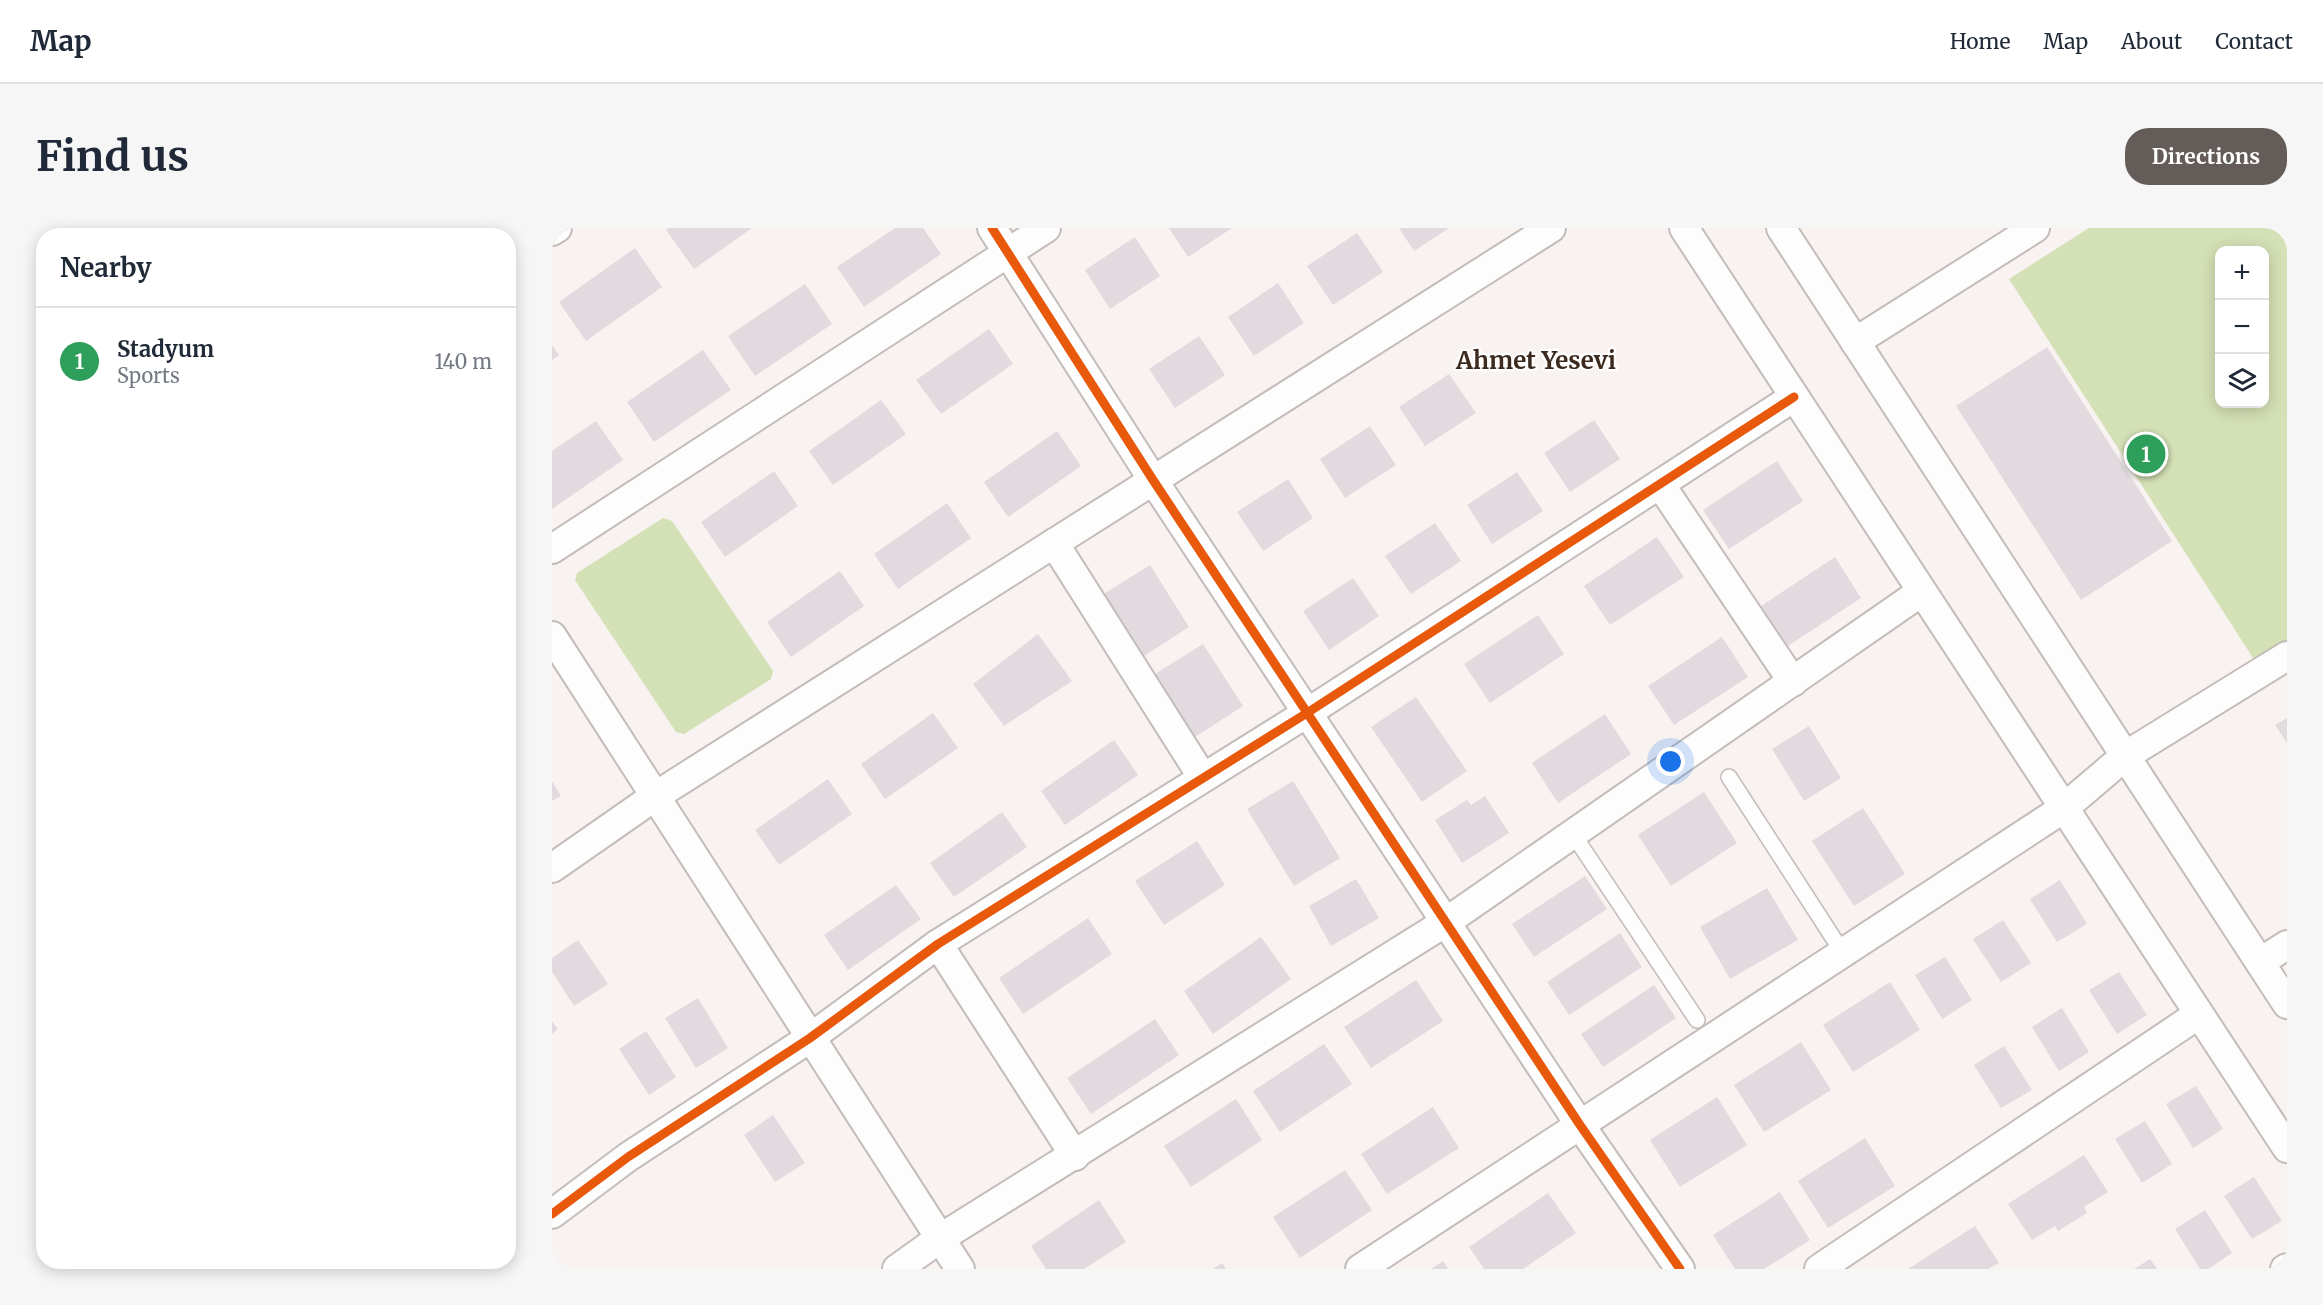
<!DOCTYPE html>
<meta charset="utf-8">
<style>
:root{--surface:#fff;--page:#f6f6f7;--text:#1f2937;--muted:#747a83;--line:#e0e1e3;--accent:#635c59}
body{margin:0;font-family:Merriweather,serif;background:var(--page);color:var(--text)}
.controls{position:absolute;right:18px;top:18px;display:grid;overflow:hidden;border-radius:12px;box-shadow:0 3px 15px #0003}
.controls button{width:54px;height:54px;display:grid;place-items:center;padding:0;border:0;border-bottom:2px solid var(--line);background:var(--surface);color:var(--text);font:30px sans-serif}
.you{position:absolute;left:1119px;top:534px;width:21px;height:21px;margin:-15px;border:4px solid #fff;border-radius:50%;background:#1a73e8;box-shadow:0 0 0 9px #1a73e833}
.badge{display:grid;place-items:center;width:39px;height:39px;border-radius:50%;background:var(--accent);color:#fff;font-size:20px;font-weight:700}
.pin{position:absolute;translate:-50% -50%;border:3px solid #fff;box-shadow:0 2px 6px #0006}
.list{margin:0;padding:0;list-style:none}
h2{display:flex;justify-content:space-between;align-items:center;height:78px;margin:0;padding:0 24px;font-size:26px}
h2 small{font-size:20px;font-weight:400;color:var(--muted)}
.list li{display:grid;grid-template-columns:39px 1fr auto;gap:18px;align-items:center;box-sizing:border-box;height:108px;padding:0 24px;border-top:2px solid var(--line)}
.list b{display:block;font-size:22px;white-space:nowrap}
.list p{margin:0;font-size:20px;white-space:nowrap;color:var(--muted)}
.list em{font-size:20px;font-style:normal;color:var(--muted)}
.icon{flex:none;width:33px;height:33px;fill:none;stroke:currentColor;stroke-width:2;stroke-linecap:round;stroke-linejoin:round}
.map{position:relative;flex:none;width:1735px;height:1041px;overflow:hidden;border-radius:24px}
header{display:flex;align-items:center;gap:36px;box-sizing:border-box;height:84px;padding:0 30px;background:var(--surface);border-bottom:2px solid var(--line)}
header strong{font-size:28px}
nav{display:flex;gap:33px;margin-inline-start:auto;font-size:21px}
.intro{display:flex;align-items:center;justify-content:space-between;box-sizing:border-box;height:144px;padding:0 36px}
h1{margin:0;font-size:42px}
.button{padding:15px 27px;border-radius:24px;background:var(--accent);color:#fff;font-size:21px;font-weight:700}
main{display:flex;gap:36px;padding:0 36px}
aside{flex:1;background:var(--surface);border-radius:24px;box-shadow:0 3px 15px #0003}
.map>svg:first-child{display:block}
.green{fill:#d4e0b5;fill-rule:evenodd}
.building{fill:#e1dbdf}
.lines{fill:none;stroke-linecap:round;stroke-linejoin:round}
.service-casing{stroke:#c3bcb9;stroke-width:18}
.minor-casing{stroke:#c3bcb9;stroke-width:32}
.service{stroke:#fefdfd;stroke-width:15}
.minor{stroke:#fefdfd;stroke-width:28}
.cycleway-casing{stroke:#fff;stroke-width:13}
.cycleway{stroke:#e8590c;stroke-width:9}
.labels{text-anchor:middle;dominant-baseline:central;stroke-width:4.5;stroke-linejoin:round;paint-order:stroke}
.district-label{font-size:24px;font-weight:bold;fill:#3c2a1f;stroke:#fff}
</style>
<header>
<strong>Map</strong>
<nav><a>Home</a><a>Map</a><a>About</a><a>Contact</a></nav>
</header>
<div class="intro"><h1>Find us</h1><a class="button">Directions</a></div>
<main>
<aside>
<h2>Nearby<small></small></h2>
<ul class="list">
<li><span class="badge" style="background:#2e9e5b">1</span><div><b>Stadyum</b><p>Sports</p></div><em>140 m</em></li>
</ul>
</aside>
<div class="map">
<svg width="1735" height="1041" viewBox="0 0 1735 1041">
<rect width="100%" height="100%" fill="#f8f2f0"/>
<g class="green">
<path d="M1537,0H1735V413L1703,433L1457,51ZM1668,22H1712V176H1668Z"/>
<path d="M111,290L120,293L221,443L219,451L132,506L124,504L23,352L25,345Z"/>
</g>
<g class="building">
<path d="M117,0H200L142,41L114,2Z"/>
<path d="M343,0H371L389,26L312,79L285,39Z"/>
<path d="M617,0H680L636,29Z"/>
<path d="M847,0H897L862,23Z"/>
<path d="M805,5L831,44L781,77L755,38Z"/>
<path d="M583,9L608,48L558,81L533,42Z"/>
<path d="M83,20L110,59L34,113L7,74Z"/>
<path d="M726,55L752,95L702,128L676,89Z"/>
<path d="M253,56L280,96L203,148L176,108Z"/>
<path d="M437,101L461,136L389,186L364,152Z"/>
<path d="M647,108L673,147L623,180L597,141Z"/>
<path d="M0,117L7,127L0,132Z"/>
<path d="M1495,119L1620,313L1529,372L1404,178Z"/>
<path d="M151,122L179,162L102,214L75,174Z"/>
<path d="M897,146L924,185L873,218L847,179Z"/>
<path d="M329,172L354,206L281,257L257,223Z"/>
<path d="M1042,192L1068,231L1018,264L992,225Z"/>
<path d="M44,193L71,232L0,281V223Z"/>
<path d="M818,198L844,237L793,270L768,231Z"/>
<path d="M505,203L529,238L456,289L432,254Z"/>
<path d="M1225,233L1251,273L1177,321L1151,282Z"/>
<path d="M222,243L246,278L173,329L149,294Z"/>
<path d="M965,244L991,283L940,316L915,277Z"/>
<path d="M736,251L761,290L711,323L685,284Z"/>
<path d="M395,275L419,310L346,361L322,326Z"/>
<path d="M883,295L909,333L859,366L833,328Z"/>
<path d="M1105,309L1132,349L1058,397L1032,358Z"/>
<path d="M1283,329L1309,370L1236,418L1209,378Z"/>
<path d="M598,337L637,399L589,430L550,367Z"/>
<path d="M288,343L312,378L239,429L215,394Z"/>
<path d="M801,350L827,388L777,422L751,383Z"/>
<path d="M986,387L1012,426L938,475L912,436Z"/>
<path d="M486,406L520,453L452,498L421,456Z"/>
<path d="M1170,409L1196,449L1122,497L1096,458Z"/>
<path d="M651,416L691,478L643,509L603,446Z"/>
<path d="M864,469L915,543L870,574L819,499Z"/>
<path d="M381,485L406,520L333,571L309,536Z"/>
<path d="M1053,486L1079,526L1006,575L980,535Z"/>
<path d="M1735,490V515L1723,497Z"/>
<path d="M1257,498L1289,550L1252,573L1220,521Z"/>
<path d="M562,512L586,547L513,597L489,563Z"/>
<path d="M276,551L300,586L227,637L203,602Z"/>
<path d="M0,553L9,568L0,573Z"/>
<path d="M741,553L788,630L742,658L695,581Z"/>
<path d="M1152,564L1185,615L1119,658L1086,607Z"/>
<path d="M933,568L957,605L910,635L883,592L915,572L919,577Z"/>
<path d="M1311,580L1353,646L1302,678L1260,613Z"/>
<path d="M450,584L475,619L402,669L378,635Z"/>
<path d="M645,613L673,657L612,697L583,653Z"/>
<path d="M1033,648L1055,681L982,729L960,696Z"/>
<path d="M804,651L827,690L779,718L757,678Z"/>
<path d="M1508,652L1535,696L1505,714L1478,671Z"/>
<path d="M344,657L369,691L296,742L272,707Z"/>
<path d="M1215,660L1246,712L1178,751L1148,699Z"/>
<path d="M536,690L560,726L471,786L447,750Z"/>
<path d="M1451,692L1479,735L1449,754L1421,711Z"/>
<path d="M1068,705L1090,739L1017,787L995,754Z"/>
<path d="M709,709L739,751L661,806L632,763Z"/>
<path d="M26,712L56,756L22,778L0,744V730Z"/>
<path d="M1393,729L1420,772L1390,791L1363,747Z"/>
<path d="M1567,744L1595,787L1565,806L1537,762Z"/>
<path d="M864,752L891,793L819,840L792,799Z"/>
<path d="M1338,754L1368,802L1301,844L1271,797Z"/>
<path d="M1102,757L1124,790L1051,839L1029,806Z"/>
<path d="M146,770L176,820L144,840L113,790Z"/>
<path d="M1510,780L1537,824L1507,843L1480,799Z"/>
<path d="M603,791L627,827L539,886L515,850Z"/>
<path d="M0,793L6,801L0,806Z"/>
<path d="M94,803L124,849L97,867L67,821Z"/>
<path d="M1249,814L1279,862L1212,904L1182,857Z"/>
<path d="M772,816L800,856L728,904L701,863Z"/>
<path d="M1452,818L1480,862L1449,880L1422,837Z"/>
<path d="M1644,858L1671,901L1641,920L1614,876Z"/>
<path d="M1165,869L1195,917L1128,959L1098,912Z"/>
<path d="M684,871L710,912L639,959L612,918Z"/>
<path d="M881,879L907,920L835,966L809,926Z"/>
<path d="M221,887L253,935L223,954L192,907Z"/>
<path d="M1593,893L1620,936L1590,955L1563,911Z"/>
<path d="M1313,910L1343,958L1276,1000L1246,953Z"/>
<path d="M1532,927L1556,964L1532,979L1535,985L1506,1003L1503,998L1480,1012L1456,976Z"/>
<path d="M793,942L820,982L748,1030L721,989Z"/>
<path d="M1702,949L1730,993L1700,1011L1672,968Z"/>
<path d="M1228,964L1258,1012L1212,1041H1183L1161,1007Z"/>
<path d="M996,965L1024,1005L971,1041H932L917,1019Z"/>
<path d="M547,972L574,1014L532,1041H494L479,1018Z"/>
<path d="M1653,982L1680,1025L1656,1041H1648L1623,1001Z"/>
<path d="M1423,998L1447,1035L1436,1041H1356Z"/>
<path d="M1598,1031L1605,1041H1582Z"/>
<path d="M891,1033L896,1041H879Z"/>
<path d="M670,1035L674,1041H661Z"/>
</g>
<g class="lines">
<g class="service-casing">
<g id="service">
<path d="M1177,549L1291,725"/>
<path d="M1021,606L1145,792"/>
</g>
</g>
<g class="minor-casing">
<g id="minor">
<path d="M440,0L601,252L1028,897L1128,1041"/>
<path d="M1132,0L1735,920"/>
<path d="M1229,0L1735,776"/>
<path d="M0,3L5,0"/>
<path d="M1303,114L1483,0"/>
<path d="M1108,256L1241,454"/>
<path d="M502,315L651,550"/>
<path d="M0,321L494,0"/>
<path d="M0,408L408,1041"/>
<path d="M0,640L102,569L999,0"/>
<path d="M386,716L523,928"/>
<path d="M1708,734L1735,717"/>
<path d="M0,986L76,929L258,810L386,716L755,485L1242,169"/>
<path d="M345,1041L387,1011L894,694L1369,364"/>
<path d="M808,1041L1512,580L1573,528L1735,428"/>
<path d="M1267,1041L1647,786"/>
<path d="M1733,1041L1735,1040"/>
</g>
</g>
<use href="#service" class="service"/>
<use href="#minor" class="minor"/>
<g class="cycleway-casing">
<g id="cycleway">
<path d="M440,0L601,252L1028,897L1128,1041"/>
<path d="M0,986L76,929L258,810L386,716L755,485L1242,169"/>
</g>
</g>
<use href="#cycleway" class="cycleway"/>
</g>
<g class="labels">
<g class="district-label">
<text x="984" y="132">Ahmet Yesevi</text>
</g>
</g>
</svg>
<div class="controls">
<button>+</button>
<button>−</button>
<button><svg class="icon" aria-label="layers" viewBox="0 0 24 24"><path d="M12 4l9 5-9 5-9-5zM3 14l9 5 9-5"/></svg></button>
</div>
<div class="you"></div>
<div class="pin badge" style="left:1594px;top:226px;background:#2e9e5b">1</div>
</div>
</main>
